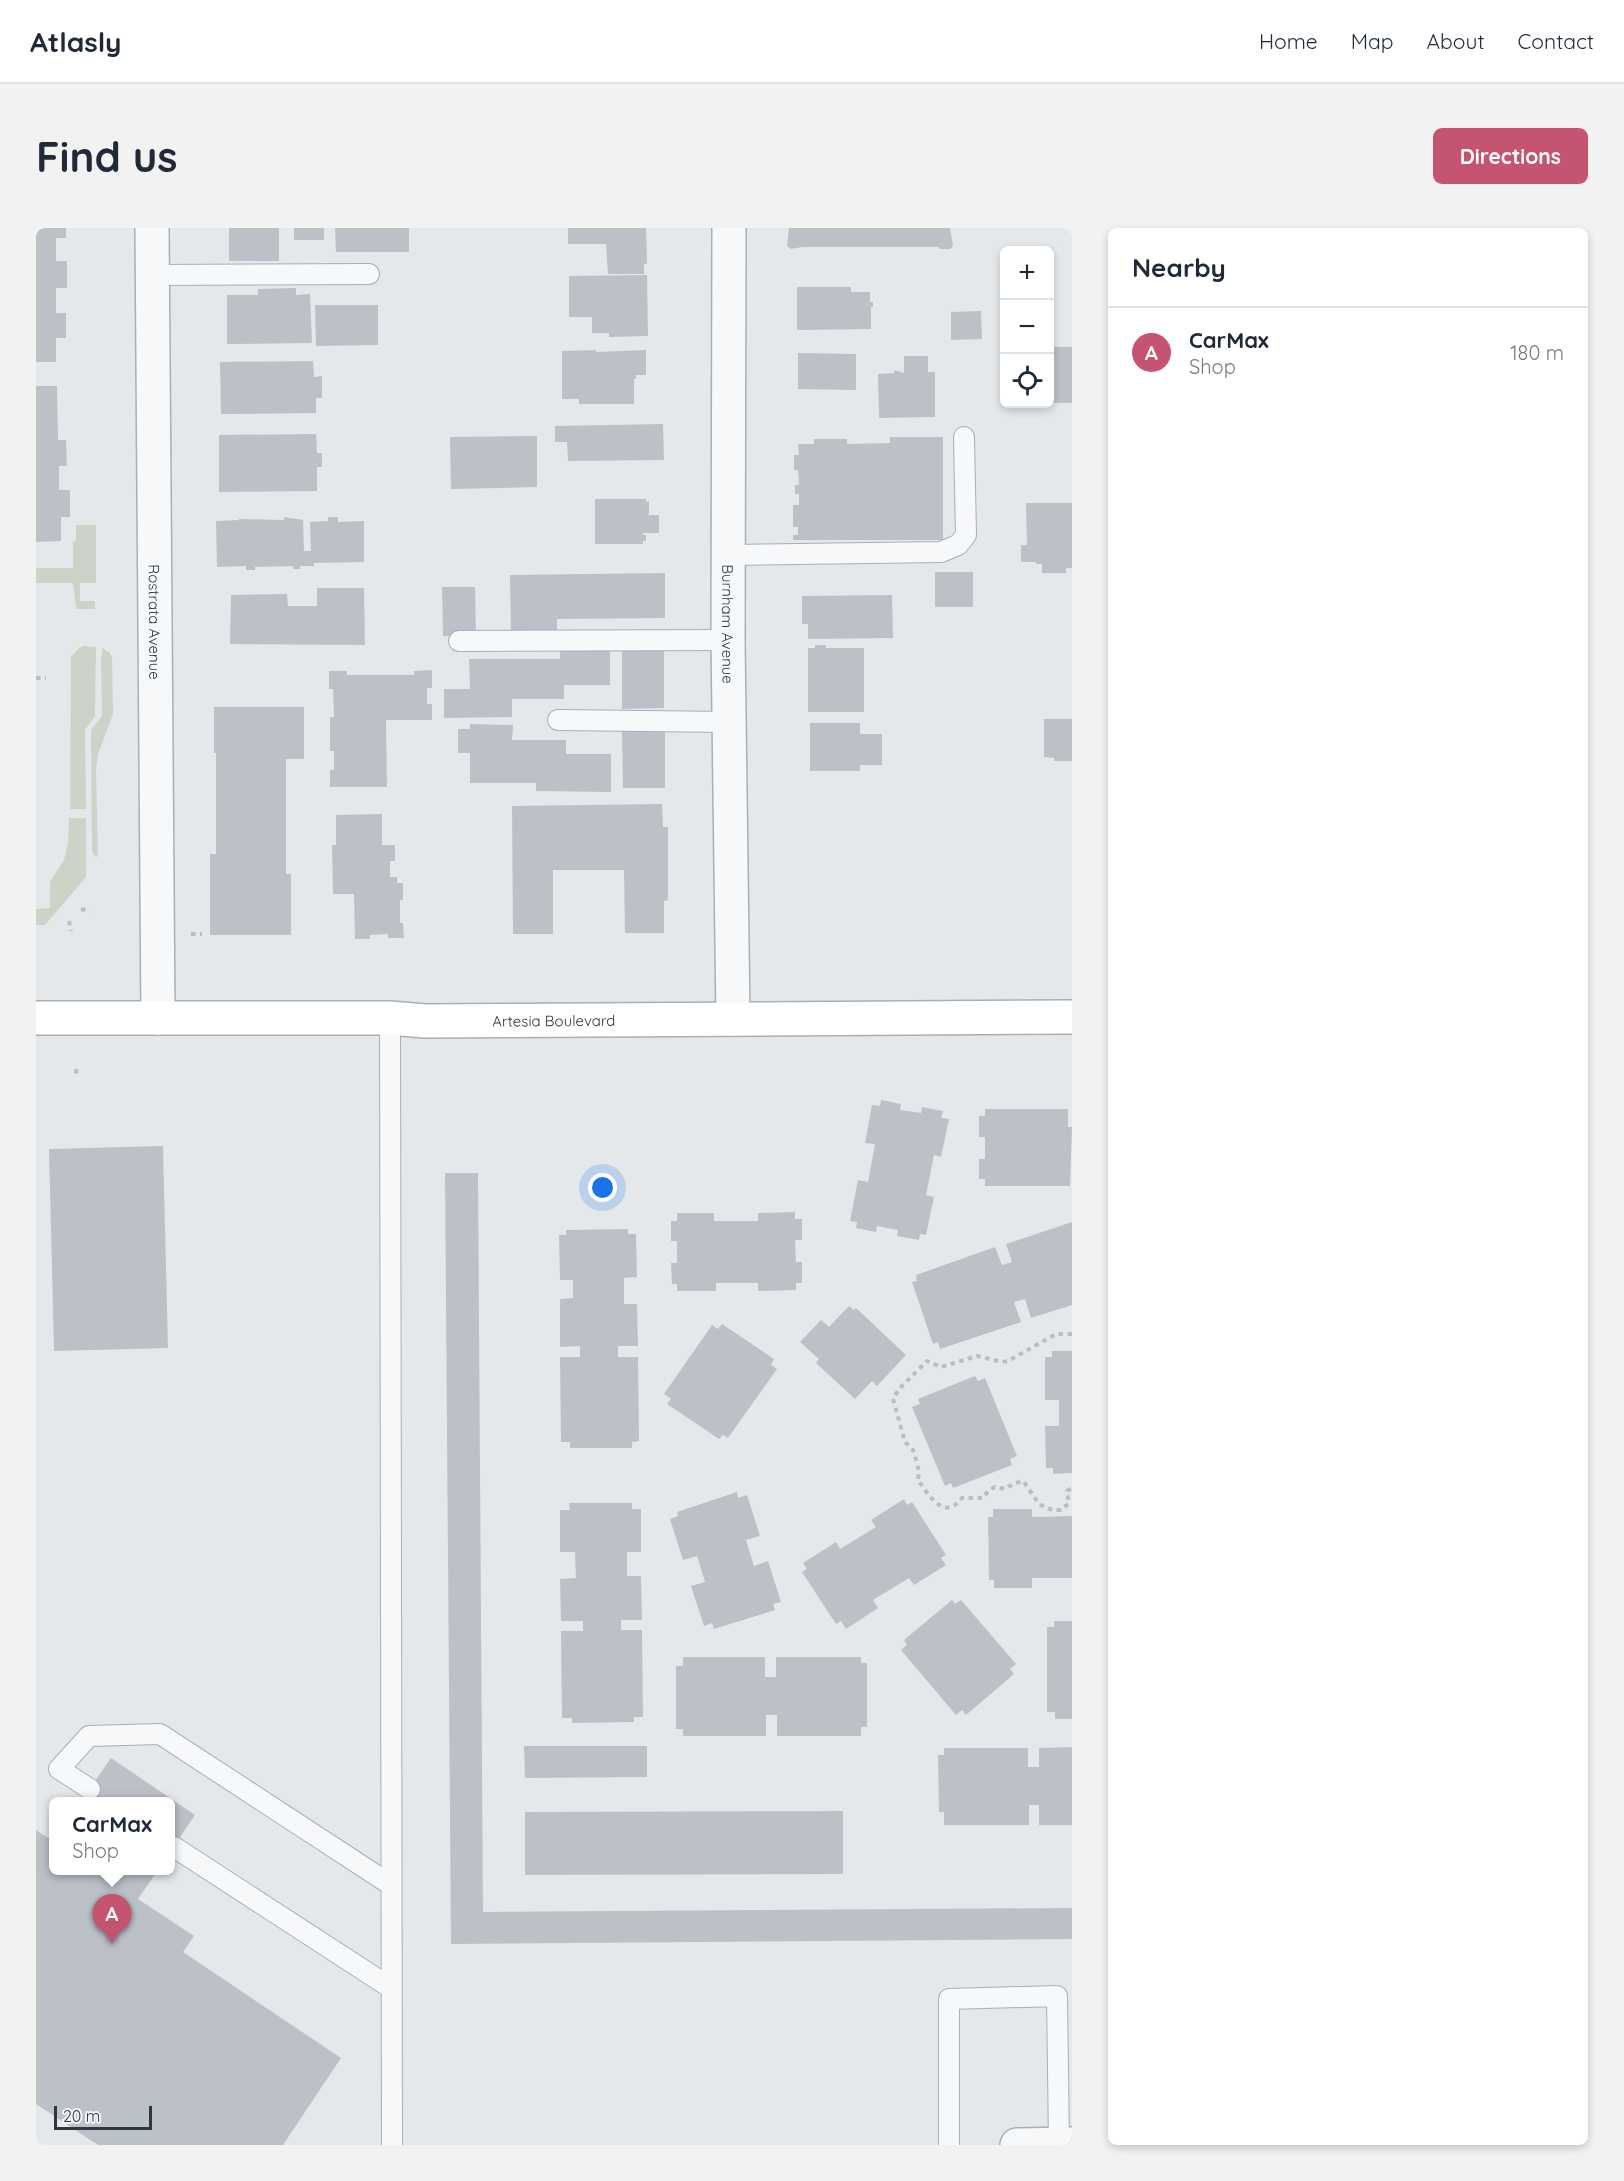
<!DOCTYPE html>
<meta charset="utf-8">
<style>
:root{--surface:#fff;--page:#f2f2f3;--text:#1f2937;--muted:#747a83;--line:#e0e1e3;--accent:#c55470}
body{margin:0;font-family:Quicksand,sans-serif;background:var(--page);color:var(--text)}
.controls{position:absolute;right:18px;top:18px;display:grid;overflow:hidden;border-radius:9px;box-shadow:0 3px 9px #0003}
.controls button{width:54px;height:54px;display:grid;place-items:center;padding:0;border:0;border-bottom:2px solid var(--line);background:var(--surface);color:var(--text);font:30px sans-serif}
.scale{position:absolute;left:18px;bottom:15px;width:98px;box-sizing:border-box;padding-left:6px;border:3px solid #2d3743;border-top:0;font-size:16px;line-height:21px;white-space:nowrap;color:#2d3743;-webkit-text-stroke:4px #f4f6f8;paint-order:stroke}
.you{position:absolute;left:567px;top:960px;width:21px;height:21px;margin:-15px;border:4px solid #fff;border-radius:50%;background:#1a73e8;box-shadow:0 0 0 9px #1a73e833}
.badge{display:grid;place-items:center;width:39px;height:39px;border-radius:50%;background:var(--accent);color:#fff;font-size:20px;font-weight:700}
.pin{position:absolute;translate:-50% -50px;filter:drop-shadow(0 2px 3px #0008)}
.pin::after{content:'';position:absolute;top:32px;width:21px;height:18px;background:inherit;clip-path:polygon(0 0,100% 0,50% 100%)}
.popup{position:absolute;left:13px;top:1569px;width:126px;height:78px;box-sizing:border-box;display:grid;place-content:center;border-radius:9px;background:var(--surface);filter:drop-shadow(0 2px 4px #0005);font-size:20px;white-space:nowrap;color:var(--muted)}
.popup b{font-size:22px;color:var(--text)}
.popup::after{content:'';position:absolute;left:50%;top:100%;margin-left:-12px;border:12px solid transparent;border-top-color:var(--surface)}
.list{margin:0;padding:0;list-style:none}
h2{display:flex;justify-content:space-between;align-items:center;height:78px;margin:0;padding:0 24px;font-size:26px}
h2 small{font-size:20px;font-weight:400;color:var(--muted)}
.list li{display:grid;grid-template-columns:39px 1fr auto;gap:18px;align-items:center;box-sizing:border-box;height:90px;padding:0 24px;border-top:2px solid var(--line)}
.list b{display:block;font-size:22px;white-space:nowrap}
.list p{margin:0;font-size:20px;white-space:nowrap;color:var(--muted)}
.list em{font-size:20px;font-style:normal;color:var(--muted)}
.icon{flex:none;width:33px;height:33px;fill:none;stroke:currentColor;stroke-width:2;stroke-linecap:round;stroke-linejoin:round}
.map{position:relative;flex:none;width:1036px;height:1917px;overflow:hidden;border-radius:9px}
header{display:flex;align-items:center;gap:36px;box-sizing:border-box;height:84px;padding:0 30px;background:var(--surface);border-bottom:2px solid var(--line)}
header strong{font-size:28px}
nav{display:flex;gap:33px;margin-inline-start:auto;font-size:21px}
.intro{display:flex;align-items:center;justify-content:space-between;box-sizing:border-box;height:144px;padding:0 36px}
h1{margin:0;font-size:42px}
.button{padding:15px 27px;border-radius:9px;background:var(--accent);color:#fff;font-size:21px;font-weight:700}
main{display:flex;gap:36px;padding:0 36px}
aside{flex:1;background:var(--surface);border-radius:9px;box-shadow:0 3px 9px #0003}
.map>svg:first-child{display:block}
.green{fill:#cbd4c6}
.building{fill:#bcc1c8}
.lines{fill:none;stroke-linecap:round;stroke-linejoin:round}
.service-casing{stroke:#a9afb5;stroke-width:22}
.minor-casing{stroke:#a9afb5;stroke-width:36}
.secondary-casing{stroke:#a9afb5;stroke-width:36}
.path{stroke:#babec3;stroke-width:4;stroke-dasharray:4.5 4.5;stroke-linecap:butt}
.service{stroke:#f7f8fa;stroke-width:20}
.minor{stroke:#f7f8fa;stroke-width:33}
.secondary{stroke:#fff;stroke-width:33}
.labels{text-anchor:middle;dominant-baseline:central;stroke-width:4.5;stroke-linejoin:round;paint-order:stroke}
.street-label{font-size:15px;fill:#2d3743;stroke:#f4f6f8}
</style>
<header>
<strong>Atlasly</strong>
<nav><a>Home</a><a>Map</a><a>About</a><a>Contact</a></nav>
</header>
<div class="intro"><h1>Find us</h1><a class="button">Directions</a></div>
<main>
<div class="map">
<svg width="1036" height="1917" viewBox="0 0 1036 1917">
<rect width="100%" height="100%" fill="#e4e8eb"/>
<g class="green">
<path d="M40,297H60V355H44V373H59V381H41L40,380L37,355H0V340H37V313H40Z"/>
<path d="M47,418L60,419L59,488L49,502L50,581H34L35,429L42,421Z"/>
<path d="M66,420L74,425L76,430L77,486L62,526L60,541L62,629L59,628L56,623L55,502L66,488L65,429L66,428Z"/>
<path d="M33,590H50V649L9,697H0V681L14,680V654L28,632L32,614Z"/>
</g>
<g class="building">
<path d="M0,0H30V10H20V33H31V60H20V85H30V110H20V134H0Z"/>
<rect x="193" y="0" width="50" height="33"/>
<rect x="258" y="0" width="30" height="12"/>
<path d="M299,0H373V24H300Z"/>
<path d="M532,0H610L611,36H608V46H572L570,16H532Z"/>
<path d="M753,0H914L917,18L914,21H905L902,19H766L755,21L751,18Z"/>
<path d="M611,47L612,108L573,109V105H556V89H533V48Z"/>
<path d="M761,59H815V64H834V74H837V79H835V101L761,102Z"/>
<path d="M260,60V67L274,66L276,115L191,116V67H222V61Z"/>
<path d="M279,77H342V117L280,118Z"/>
<path d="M945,83L946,111L915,112V84Z"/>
<rect x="1014" y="119" width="22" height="56"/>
<path d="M560,122V124L610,122V147H600V151H598V176H543V171H526V123Z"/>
<path d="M762,125L820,126V162L762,161Z"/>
<path d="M868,128H892V144H899V189L843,190L842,146L858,145V142L868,145Z"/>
<path d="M277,133L278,149L286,148V170H280V185L185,186L184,134Z"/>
<path d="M0,158H21L22,212H30L31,238H23V262H34V289H25V313L0,314Z"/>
<path d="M627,196L628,232L532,233L531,214H519V198Z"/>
<path d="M280,206L281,225H286V239H281V263L183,264V207Z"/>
<path d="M501,208V259L415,261L414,209Z"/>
<path d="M854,209H907V312H757V307H762V299H757V277H763V266H759V257H763L762,242H758V227H763L762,216H778V211H811V216L854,215Z"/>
<path d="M559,271H610V274L613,273V286L610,287H623V305H607V307H610V313H607V316H559Z"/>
<path d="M990,275H1036V340H1030V345H1006V336H1000V334H985V317H991Z"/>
<path d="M248,289L267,292L268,323H275L274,294L292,293V289H302V294L328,293V334L278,335V338H264V341H257V338L219,339V342H210V338L181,339L180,293L203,292V291L248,292Z"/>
<rect x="899" y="344" width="38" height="35"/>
<path d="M629,345V390L521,391V405H475L474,347Z"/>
<path d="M406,359H439L440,407L407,408Z"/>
<path d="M281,360H328L329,417L194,416L195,367L251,366L252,378H281Z"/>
<path d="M856,367L857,410L772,411V396H766V368Z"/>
<path d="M779,417H790V420H828V484H772V420H779Z"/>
<path d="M628,421V480L586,481V422Z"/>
<path d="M524,423H574V457H528V471H476V489L408,490V461H434L433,431H524Z"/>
<path d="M396,442V460H391V476H396V492H350L351,559H294V542H298V523H294V489H298L297,461H293V443H311V447H378V443Z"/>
<path d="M178,479H268V531H250V646H255V707H174V626H180V525H178Z"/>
<path d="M1008,491H1036V533H1018V530L1008,529Z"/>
<path d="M774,495H824V506H846V537H824V543H774Z"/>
<path d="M434,496L477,497L476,512H530V526H575V564L500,563V555H434V525H422V501H434Z"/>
<path d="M629,501V560H587L586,502Z"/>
<path d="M626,576L627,599H632V672L628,673V705H589L588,642H517V706H477L476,578Z"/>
<path d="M346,586V617H359V633H354V649H361V655H367V672H364V695H367L368,710H352V706L334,707V711H319L318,666H297L296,617H300V587Z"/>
<path d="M845,872L865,876L864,882L885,885L886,879L907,883L905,890L913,891L905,929L898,927L890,967L898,969L890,1007L884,1006L883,1012L861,1008L862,1002L841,998L840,1004L820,1000L821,994L814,993L822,952L832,954L839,916L829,915L836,877L844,878Z"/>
<path d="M949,881H1032V899H1036L1034,958H949V951H943V931H949V909H943V888H949Z"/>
<path d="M127,918L132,1120L18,1123L13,921Z"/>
<path d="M409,945H442L447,1684L1036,1680V1711L415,1716Z"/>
<path d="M759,984V991H766V1012H759L760,1034H766V1055H760V1062L722,1063V1055H680V1063H641V1056H636L635,1035H641V1013H635V993H641V985H678V993H722V985Z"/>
<path d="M1036,994V1077L995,1090L989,1071L978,1074L985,1094L904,1121L902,1114L897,1116L876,1054L881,1053L880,1047L959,1019L966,1037L976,1034L970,1016Z"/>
<path d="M592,1001V1006H600L601,1049L588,1050V1076H601L602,1118H582V1129H602L603,1213L596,1214V1220H534V1214H525L524,1129H544V1118L524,1119V1071L537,1070V1052H524L523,1007H530V1002Z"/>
<path d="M813,1078L818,1082L820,1080L870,1127L841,1158L836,1153L819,1171L780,1135L783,1131L764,1114L785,1092L793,1099Z"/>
<path d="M686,1096L738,1131L735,1137L741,1141L692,1210L687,1207L683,1211L631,1176L635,1171L628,1166L676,1097L682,1101Z"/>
<path d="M1016,1123H1036V1245L1017,1246V1240H1010L1009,1198H1023V1172H1009V1129H1016Z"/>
<path d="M939,1148L942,1153L949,1150L981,1228L974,1231L976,1237L917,1260L915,1255L909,1258L876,1179L884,1176L882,1171Z"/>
<path d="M701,1264L702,1270L711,1267L724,1308L710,1312L718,1338L732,1333L745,1374L737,1376L739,1382L678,1401L676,1395L668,1398L655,1358L669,1354L661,1328L647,1332L634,1291L642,1288L641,1284Z"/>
<path d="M868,1271L871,1277L876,1274L910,1327L905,1330L910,1337L878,1357L873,1350L837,1372L842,1380L810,1401L805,1393L800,1396L766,1344L771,1341L767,1335L800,1314L804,1321L840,1299L835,1292Z"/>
<path d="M533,1275H596V1281H605V1324H591V1348H605L606,1392H585V1402H606L607,1489H598V1494L536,1495V1490H526L525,1403H547V1393H525L524,1351L540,1350L539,1324H524V1282H534Z"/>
<path d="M957,1281H996V1289L1036,1288V1350H996V1360H958V1352H953L952,1289H957Z"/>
<path d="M916,1372L919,1376L925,1372L980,1436L974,1441L978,1446L930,1487L926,1482L920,1487L865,1422L871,1417L868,1412Z"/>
<path d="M1018,1393H1036V1491H1019V1484H1011V1399H1018Z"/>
<path d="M647,1429H729V1449H740V1429H825V1435H831V1499H825V1508H741V1487H730V1508H647V1501H640V1438H647Z"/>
<path d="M488,1518H611V1549L489,1550Z"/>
<path d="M1036,1519V1597H1003V1577H993V1597H908V1584H903L902,1527H908V1520H992V1539H1003V1520Z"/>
<path d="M75,1530L159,1587L134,1624V1574H45Z"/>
<path d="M807,1583V1646L489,1647V1584Z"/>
<path d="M0,1602L17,1613V1642H122L102,1671L158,1708L147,1724L305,1830L247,1917H62L0,1876Z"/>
</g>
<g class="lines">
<g class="service-casing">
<g id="service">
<path d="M117,47L333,46"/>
<path d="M692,327L905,324L922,317L930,307L928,209"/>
<path d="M423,413L692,412"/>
<path d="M522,492L693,494"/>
<path d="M354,790L356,1917"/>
<path d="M54,1561L23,1541L53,1508L124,1506L355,1657"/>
<path d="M138,1619L355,1760"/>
<path d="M913,1917V1771L1021,1768L1023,1916"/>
</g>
</g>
<g class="minor-casing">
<g id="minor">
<path id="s1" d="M116,0L122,790"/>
<path id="s2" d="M693,0L692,412L697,791"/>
<path d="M981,1917L1036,1916"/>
</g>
</g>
<g class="secondary-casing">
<g id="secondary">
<path id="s3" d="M0,790H354L389,793L1036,789"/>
</g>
</g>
<g class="path">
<path d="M0,450H10"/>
<path d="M45,681L54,683"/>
<path d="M33,693L35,703"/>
<path d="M155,706H166"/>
<path d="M40,841L41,850"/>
<path d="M1036,1106H1020L972,1133L966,1134L941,1128L905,1139L891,1133L863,1161L857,1171L869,1214L877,1222L880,1232L883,1243L882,1252C893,1267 908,1294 926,1270H947L952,1263L959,1259L969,1261L977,1256L987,1253C1000,1269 1001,1283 1025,1282L1033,1275L1031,1263L1036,1260"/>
</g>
<use href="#service" class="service"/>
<use href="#minor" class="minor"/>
<use href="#secondary" class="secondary"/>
</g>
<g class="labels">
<g class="street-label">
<text stroke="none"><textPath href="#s1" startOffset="394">Rostrata Avenue</textPath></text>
<text stroke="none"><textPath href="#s2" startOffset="396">Burnham Avenue</textPath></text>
<text stroke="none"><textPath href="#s3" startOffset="518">Artesia Boulevard</textPath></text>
</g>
</g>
</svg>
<div class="controls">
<button>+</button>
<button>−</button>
<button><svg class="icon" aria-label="locate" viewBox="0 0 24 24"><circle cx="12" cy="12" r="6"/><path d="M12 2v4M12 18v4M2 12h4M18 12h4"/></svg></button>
</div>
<div class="scale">20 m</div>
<div class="you"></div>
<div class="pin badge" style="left:76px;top:1716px">A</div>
<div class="popup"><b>CarMax</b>Shop</div>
</div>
<aside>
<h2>Nearby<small></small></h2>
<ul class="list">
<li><span class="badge">A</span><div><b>CarMax</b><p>Shop</p></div><em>180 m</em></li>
</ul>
</aside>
</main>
